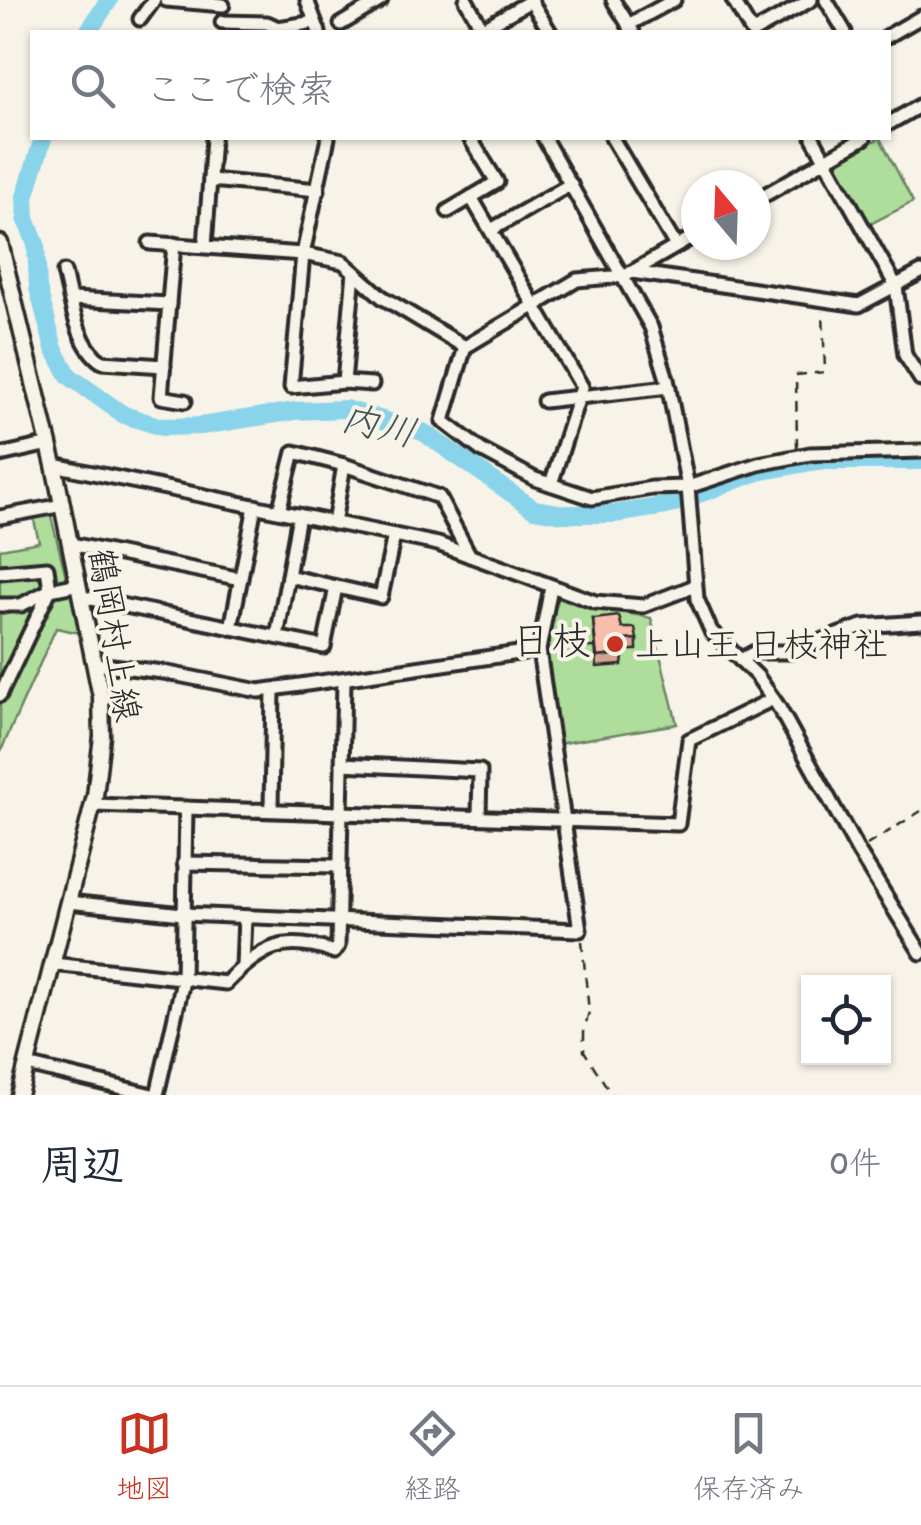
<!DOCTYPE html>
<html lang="ja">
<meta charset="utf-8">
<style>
:root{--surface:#fff;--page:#f6f6f7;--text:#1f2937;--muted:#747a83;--line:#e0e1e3;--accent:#c8321e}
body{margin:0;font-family:Itim,"Klee One",sans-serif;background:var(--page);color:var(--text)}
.controls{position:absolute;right:30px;bottom:30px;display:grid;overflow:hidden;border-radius:0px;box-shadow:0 2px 8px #0004}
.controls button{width:90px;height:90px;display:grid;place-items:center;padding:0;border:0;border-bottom:2px solid var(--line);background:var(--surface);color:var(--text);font:50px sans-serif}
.compass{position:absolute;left:681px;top:170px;width:90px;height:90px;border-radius:50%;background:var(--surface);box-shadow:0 2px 8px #0004;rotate:341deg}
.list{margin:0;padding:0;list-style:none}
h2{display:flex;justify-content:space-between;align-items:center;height:130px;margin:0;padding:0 40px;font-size:42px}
h2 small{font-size:32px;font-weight:400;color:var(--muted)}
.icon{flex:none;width:55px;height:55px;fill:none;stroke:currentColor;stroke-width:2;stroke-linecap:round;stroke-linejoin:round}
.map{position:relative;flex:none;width:921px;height:1095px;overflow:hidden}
.search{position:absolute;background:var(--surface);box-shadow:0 2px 8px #0004;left:30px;right:30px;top:30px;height:110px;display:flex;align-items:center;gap:25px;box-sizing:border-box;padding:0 35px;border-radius:0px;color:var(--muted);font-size:38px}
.sheet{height:290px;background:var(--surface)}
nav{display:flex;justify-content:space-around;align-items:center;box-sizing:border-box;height:140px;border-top:2px solid var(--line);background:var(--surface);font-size:28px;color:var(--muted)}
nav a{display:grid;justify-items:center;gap:5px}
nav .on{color:var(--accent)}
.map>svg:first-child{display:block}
.green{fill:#aedd9c;stroke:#6c8464;stroke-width:2.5}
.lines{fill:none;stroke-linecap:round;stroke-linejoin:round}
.river{stroke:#89d4ea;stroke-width:18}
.minor-casing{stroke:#2b2b2b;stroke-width:19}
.major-casing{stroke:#2b2b2b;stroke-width:21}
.path{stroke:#2b2b2b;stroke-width:2.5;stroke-dasharray:10 8;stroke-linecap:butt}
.minor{stroke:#f7f3e8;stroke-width:11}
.major{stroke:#f7f3e8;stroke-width:14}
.wall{fill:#d4a493;stroke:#2b2b2b;stroke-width:2.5}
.building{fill:#f7bfab;stroke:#2b2b2b;stroke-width:2.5}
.poi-dot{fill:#c8321e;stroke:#f7f3e8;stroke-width:4}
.labels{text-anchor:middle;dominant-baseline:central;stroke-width:8;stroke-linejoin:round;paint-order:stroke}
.street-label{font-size:35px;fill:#2b2b2b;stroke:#f7f3e8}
.poi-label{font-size:35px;fill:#2b2b2b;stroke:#f7f3e8;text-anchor:start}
.water-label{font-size:38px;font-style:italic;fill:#42555b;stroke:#f7f3e8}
.quarter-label{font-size:40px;fill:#2b2b2b;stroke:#f7f3e8}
</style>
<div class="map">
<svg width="921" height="1095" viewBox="0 0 921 1095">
<rect width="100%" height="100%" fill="#f7f3e8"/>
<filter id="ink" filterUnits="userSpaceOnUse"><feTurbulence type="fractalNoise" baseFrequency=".01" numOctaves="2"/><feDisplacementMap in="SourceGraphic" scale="20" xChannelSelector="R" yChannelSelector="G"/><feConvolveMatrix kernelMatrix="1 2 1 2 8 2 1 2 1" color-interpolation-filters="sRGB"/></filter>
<g filter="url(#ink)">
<g class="green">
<path d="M880,138L913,202L870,224L834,162Z"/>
<path d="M50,512L80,633L56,628L0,753V549L39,542L33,516Z"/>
<path d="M553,597L651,618L677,724L557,744L543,647Z"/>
</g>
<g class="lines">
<g class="river">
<path d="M88,32L109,0"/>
<path d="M43,138L25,197L26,219L36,244L38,288L54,349L69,376L124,415L162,427L201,426L295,411L345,409L423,432L534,509L564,514H614L666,506L758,472L817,461H921"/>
</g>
<g class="minor-casing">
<g id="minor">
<path d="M166,0L223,5"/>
<path d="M307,0L319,32"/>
<path d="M466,0L484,32"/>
<path d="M613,0L633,32"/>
<path d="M733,0L752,32"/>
<path d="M826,0L845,32"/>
<path d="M531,1L550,32"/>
<path d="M140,19L154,0"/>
<path d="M222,22L267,23L278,28L315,22"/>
<path d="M341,24L381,0"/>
<path d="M628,25L674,0"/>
<path d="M477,32L532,0"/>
<path d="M753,32L811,0"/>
<path d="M888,36L921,17"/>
<path d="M888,124L921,105"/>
<path d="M328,138L303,254L291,387L344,382L372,384"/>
<path d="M544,138L651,327L667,379L688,487L697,599L711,631L757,676L778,706L858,851L921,953"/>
<path d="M612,138L676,246"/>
<path d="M813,138L896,286L905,355L921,380"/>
<path d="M210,180L318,190"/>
<path d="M471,197L582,387L551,484"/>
<path d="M756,200L864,138"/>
<path d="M448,211L497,182L470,138"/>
<path d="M491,230L571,184"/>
<path d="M696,235L625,276L577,280L465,347L443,421L481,450L535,479L592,498L652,488L688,487L758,464L810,454L921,451"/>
<path d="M150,243L303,254L343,262L382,297L465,347"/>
<path d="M174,244L161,397L185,401"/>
<path d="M205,246L213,138"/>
<path d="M64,272C71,299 76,345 102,362L164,366"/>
<path d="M632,272L859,305L921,272"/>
<path d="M71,299L169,304"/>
<path d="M344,382L354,272"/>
<path d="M544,401L669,387"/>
<path d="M0,455L49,444"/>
<path d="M54,465L438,544L595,602L643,606L695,586"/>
<path d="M279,511L294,452L344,465L439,497L470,556"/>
<path d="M0,517L63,505"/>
<path d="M334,523L344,465"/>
<path d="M71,544L241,579"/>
<path d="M0,572L47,568L50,590L79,584"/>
<path d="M288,576L381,597L394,535"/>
<path d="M82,597L324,647L336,587"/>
<path d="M0,605H21L50,590"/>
<path d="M231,628L255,506"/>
<path d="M277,637L299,515"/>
<path d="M740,660L755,652H791L862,626L921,622"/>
<path d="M96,664L163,672L259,691L539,650"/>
<path d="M0,695L50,590"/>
<path d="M342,764L480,771L479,816"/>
<path d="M93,805L678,824L689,740L773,699"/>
<path d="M271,810L273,690"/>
<path d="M184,863L338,866"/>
<path d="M68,902L183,914L580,930L539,650L551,587"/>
<path d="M53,964L226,983C263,946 284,935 334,952L338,946L344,681"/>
<path d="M243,966L245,917"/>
<path d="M27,1065L152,1095"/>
<path d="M157,1095L183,981L186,808"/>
</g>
</g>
<g class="major-casing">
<path id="major" d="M0,243L54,465L101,697L102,736L95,796L19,1095"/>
</g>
<g class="path">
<path d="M797,447L796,375L825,372L823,311"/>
<path d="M551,649L595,647"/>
<path d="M867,845L921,811"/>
<path d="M582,941L589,1012L584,1031V1051L612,1095"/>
</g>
<use href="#minor" class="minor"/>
<use href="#major" class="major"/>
</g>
<path class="wall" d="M593,619L622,628L637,639V650H624L622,665L597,667Z"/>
<path class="building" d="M619,616L622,628H635L637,639L624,640L622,654L597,657L593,619Z"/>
</g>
<circle class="poi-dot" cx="615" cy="644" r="10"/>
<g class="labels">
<g class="street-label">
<text transform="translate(115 635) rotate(81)">鶴岡村上線</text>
</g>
<g class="poi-label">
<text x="635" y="644">上山王 日枝神社</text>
</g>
<g class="water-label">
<text transform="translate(379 425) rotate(14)">内川</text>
</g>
<g class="quarter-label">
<text x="551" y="640">日枝</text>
</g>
</g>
</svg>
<div class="controls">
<button><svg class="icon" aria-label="locate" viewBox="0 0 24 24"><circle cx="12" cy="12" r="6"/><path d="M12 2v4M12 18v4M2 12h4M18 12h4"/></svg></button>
</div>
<svg class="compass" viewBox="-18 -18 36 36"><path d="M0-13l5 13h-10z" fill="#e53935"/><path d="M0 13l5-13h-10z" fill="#747a83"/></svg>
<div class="search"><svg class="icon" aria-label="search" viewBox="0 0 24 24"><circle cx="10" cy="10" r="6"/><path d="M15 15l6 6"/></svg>ここで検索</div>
</div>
<section class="sheet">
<h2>周辺<small>0件</small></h2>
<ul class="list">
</ul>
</section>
<nav>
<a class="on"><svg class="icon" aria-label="map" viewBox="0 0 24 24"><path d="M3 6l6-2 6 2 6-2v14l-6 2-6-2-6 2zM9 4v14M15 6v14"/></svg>地図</a>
<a><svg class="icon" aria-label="directions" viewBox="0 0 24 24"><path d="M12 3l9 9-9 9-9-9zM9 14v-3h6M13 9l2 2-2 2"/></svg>経路</a>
<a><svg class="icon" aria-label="saved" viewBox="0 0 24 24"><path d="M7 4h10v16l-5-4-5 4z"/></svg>保存済み</a>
</nav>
